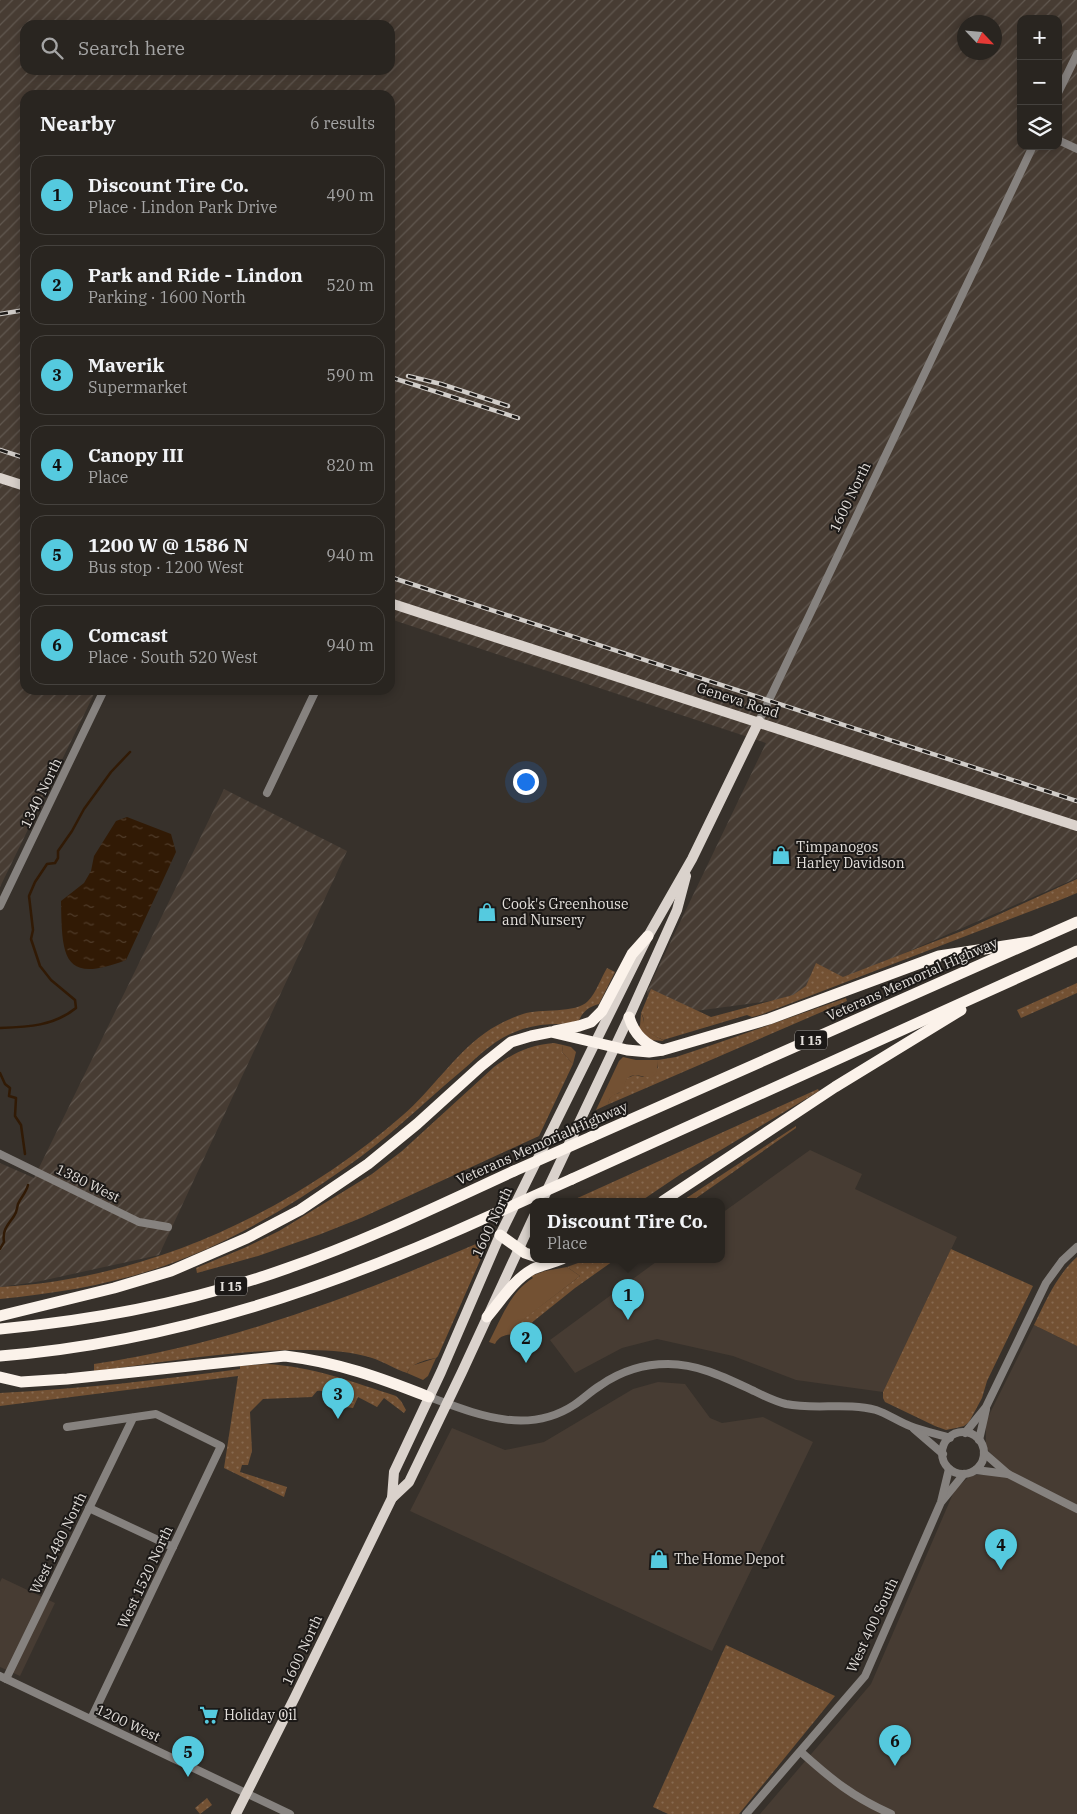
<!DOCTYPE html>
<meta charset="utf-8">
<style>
:root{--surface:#292520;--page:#312d29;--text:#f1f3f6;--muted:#a5a5a5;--line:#45423e;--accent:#55cadf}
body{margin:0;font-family:"IBM Plex Serif",serif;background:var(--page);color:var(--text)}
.controls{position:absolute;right:15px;top:15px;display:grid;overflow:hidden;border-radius:10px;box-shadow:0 2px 12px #0003}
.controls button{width:45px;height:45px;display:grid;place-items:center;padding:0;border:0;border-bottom:1px solid var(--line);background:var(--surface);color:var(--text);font:25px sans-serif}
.compass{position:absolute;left:957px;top:15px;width:45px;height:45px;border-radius:50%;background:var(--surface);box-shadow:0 2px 12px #0003;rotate:116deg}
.you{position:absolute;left:525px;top:781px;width:18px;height:18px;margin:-12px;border:4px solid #fff;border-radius:50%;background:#1a73e8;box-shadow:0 0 0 8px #1a73e833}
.badge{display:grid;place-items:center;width:32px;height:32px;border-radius:50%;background:var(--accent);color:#111;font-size:16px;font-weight:700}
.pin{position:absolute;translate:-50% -41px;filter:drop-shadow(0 1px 2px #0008)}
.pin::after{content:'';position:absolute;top:26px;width:18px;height:15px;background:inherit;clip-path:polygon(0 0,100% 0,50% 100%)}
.popup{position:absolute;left:530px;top:1198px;width:195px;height:65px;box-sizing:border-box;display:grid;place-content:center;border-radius:10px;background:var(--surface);filter:drop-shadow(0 1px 4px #0005);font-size:16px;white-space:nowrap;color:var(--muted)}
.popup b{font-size:19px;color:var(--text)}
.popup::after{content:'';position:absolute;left:50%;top:100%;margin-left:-10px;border:10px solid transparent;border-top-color:var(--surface)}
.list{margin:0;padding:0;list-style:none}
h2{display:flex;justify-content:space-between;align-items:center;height:65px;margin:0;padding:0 20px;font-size:21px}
h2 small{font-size:16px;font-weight:400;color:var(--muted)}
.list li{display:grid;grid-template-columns:32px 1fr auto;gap:15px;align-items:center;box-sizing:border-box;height:80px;margin:0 10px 10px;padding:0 10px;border:1px solid var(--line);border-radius:15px}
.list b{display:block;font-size:19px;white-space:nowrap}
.list p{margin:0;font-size:16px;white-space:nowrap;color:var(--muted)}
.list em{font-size:16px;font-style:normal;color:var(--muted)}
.icon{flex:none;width:28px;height:28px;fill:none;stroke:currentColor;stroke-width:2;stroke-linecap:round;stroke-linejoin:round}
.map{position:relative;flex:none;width:1077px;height:1814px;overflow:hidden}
.search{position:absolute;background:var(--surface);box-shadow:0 2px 12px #0003;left:20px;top:20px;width:375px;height:55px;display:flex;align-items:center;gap:12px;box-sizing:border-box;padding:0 18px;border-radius:15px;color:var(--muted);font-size:19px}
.panel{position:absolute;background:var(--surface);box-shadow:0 2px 12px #0003;left:20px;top:90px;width:375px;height:605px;border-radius:15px}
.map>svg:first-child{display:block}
.built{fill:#473c33}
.industrial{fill:url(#industrial-furrows);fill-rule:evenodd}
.grass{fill:url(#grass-dots)}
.garden{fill:#735133}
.water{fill:url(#water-ripples)}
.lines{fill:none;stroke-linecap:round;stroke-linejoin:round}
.stream{stroke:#311a05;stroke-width:2.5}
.minor{stroke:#86827f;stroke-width:8}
.major{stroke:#dad2cc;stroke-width:10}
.highway{stroke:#fbf2ea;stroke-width:11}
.rail-casing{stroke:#d1cdc9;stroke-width:4.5}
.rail{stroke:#1c1917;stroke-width:2.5;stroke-dasharray:8;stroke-linecap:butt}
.highway-bridge{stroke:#fbf2ea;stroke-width:11}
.labels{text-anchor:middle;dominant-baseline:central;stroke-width:4;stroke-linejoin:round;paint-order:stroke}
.shield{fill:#1c1917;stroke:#a7a4a0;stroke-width:1}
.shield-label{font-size:12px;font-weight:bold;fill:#e3dfdb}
.street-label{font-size:14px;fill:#e3dfdb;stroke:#1c1917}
.poi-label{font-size:14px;fill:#e3dfdb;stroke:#1c1917;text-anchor:start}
</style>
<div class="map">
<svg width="1077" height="1814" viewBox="0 0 1077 1814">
<defs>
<pattern id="industrial-furrows" width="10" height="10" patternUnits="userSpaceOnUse" patternTransform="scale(1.25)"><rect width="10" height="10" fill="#473c33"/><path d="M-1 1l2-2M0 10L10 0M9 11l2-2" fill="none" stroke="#615850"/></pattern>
<pattern id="grass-dots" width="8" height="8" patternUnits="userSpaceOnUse" patternTransform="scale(1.25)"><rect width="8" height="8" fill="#735133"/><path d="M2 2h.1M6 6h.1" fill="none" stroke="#876a50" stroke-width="1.8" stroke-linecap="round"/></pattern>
<pattern id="water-ripples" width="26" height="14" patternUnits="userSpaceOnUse" patternTransform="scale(1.25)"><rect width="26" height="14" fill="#311a05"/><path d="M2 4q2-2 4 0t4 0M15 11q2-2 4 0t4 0" fill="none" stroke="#4f3b29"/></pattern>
</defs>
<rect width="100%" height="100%" fill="#37312b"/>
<g class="built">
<path d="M810,1150L862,1174L855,1189L957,1237L883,1392L796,1380L733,1356L657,1339L622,1348L575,1373L550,1340L660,1259H722V1213Z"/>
<path d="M1034,1325L1077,1346V1814H760L871,1684L955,1489L971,1475H992L999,1462L986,1448V1421Z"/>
<path d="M658,1382L685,1384L710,1418L722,1423L763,1417L813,1442L712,1651L410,1511L452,1428L505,1450L544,1442L633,1389Z"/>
<path d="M2,1578L55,1603L20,1676L0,1667V1582Z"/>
</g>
<g class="industrial">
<path d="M0,0H1077V878L806,996L651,1017L647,991L766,743L390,619V95H25V690H96L0,887ZM1021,19H1058V146H1021ZM964,22H994V52H964ZM25,25H390V70H25Z"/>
<path d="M224,789L347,851L159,1255L36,1282L0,1287V1163L34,1178Z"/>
</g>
<g class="grass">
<path d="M1077,879V893L1060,900L760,1015L752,1017L747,1015L663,1040C658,1037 648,1034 645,1028C642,1023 646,1020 641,1013L651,989L711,1017L793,995L806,986L816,963L843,977L967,929Z"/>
<path d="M607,968L615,972L599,1004C588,1007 582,1012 578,1023C555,1025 539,1022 515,1032C493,1040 476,1059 458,1074C420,1106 386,1140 345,1168C285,1210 221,1248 152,1270C102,1286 51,1294 0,1299V1287C148,1279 292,1212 403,1115C432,1090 454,1055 485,1033C496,1025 511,1018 523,1014C540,1008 576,1014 588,1001C596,993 601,978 607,968Z"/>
<path d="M1077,983V993L1021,1018L1017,1010Z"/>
<path d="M846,998L847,1001L609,1104C608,1097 613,1094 619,1093L627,1078L635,1075L643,1077L658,1068V1060L676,1057L712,1045Z"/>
<path d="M554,1043L563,1045L562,1052L573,1064L539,1136L361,1218L321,1234L258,1256L197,1273L196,1268L244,1248L279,1231L372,1174L402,1151L494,1067C513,1053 530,1045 554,1043Z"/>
<path d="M818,1089L819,1091L681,1174L641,1201H571Z"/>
<path d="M796,1126V1128L692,1201H682Z"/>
<path d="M490,1238L438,1356L436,1358C426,1360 411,1363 407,1373C392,1368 380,1359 365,1356C338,1349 312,1350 285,1350C221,1352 158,1363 94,1371V1364C233,1344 362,1293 490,1238Z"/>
<path d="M951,1249L1033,1286L987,1381L982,1398L969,1422L964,1426L956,1428L946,1430L935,1426L885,1402L883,1398V1392Z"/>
<path d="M1077,1257V1346L1034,1325C1046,1301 1056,1276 1077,1257Z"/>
<path d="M589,1259H616L575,1288L525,1328L518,1323L580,1276L567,1267Z"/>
<path d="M266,1364C311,1366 353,1382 396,1396L401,1401L406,1410L404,1413L384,1398L377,1407L358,1397L353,1408L340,1406C333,1399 328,1389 317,1391L312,1397L263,1399L250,1412L252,1451L248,1465H242L240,1472L287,1487L284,1497L224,1468L238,1376L0,1406V1393C80,1389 160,1380 240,1369V1366Z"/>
<path d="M726,1645L835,1696L739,1814H668L653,1807Z"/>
<path d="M207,1798L212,1805L200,1814L195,1808Z"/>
</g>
<g class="garden">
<path d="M641,1013C645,1020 643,1024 646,1029C649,1034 659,1037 664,1041L650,1040L637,1027L640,1026Z"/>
<path d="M563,1045L571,1047L576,1052L573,1064L562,1052Z"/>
<path d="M623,1057L636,1060H658C658,1093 637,1066 627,1079C625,1082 624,1087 623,1090C617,1095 608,1095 609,1104L596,1110L619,1061Z"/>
<path d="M567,1267L580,1276L519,1323L527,1331C516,1337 502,1330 495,1344L489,1342C501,1319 510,1292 533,1278L531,1276L545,1271Z"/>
<path d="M436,1358L428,1376L423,1380L407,1373L411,1366Z"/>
</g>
<path class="water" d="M127,817L171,834L176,852L126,960C62,985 62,956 61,901L84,883L91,871L94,856L116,821Z"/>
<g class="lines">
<g class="stream">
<path d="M0,1028C28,1027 54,1026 76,1008L75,1000L51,980L40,966L31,939L33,930L29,896L35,882L47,864L55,863L58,858V851L72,831L84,809L111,772L130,752"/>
<path d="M0,1073L5,1084L10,1088L9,1096L16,1098L15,1116L21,1125L25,1154"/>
<path d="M0,1249L4,1242C2,1230 8,1225 14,1216C17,1212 17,1208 18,1204C21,1197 26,1193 28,1185"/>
</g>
<g class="minor">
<path d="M1058,93L1077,54"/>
<path d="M1058,140L1077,149"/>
<path d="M759,721L1033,146"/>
<path d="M267,793L316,690"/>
<path d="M0,906L104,690"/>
<path d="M0,1154L139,1222L168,1227"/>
<path d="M429,1397C476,1414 527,1436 574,1405C583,1399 591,1391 601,1385C621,1371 644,1364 668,1364C699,1364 726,1378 754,1391C764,1396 774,1401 786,1404C815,1410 847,1402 876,1410C888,1414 899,1422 910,1426C923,1431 937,1434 950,1438"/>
<path d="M67,1427L156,1414L221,1446L91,1719"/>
<path d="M914,1429L943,1454"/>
<circle cx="963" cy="1453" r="21"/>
<path d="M965,1433L986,1407L1046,1283L1062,1261L1077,1247"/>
<path d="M979,1440L986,1409"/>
<path d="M984,1453L1008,1474L1077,1509"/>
<path d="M976,1470L1008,1474"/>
<path d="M942,1501L964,1474"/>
<path d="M89,1508L173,1547"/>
<path d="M0,1676L290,1814"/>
<path d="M6,1679L133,1418"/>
<path d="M801,1752C832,1780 853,1797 891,1814"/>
<path d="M746,1814L865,1676L941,1502L949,1469"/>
</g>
<g class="major">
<path d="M0,478L25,486"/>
<path d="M390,603L1077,826"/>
<path d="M542,1201L629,1017L677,910L686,876"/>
<path d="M392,1498L394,1472L441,1372L500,1235L648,936L692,859L759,721"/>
<path d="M236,1814L295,1697L392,1498L409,1482L462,1372L534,1216"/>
</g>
<g class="highway">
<path d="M629,1017C634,1034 644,1045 662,1050"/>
<path d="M555,1031L579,1026L591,1022L602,1011L632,954L648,936"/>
<path d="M591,1137L1077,922"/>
<path d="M572,1179L1077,951"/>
<path d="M663,1201L835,1087L961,1010"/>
<path d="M500,1235L525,1253L534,1256"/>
<path d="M0,1316L114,1288L171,1271L247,1238L300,1210L368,1164L417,1124L481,1066L511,1042L531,1036L551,1032L627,1050L649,1052L663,1050L769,1019L939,956L1030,942"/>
<path d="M487,1317C501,1301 513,1280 533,1269C542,1265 552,1263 562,1259"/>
<path d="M0,1329C98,1320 196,1301 288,1268C366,1241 440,1205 514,1171"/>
<path d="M0,1356C175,1342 336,1286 494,1214"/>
<path d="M0,1377L21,1382L67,1379L285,1356C337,1362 381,1378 429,1397"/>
</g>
<g class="rail-casing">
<g id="rail">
<path d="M0,314L25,310"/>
<path d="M408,376L441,384L508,406"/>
<path d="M390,377L518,418"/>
<path d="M0,450L25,458"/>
<path d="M390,577L1077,801"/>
</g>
</g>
<use href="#rail" class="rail"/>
<g class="highway-bridge">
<path d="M514,1171L591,1137"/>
<path d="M494,1214L572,1179"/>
</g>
</g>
<defs>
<g id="shop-bare" transform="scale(1.5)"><path d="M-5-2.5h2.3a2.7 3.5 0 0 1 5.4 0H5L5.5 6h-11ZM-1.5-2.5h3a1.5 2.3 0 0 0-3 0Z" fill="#55cadf" stroke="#1c1917" stroke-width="2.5" paint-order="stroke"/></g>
<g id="supermarket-bare" transform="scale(1.5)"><path d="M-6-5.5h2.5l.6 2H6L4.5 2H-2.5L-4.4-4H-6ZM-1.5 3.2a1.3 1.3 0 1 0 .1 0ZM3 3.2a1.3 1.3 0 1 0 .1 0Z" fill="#55cadf" stroke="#1c1917" stroke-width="2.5" paint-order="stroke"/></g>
</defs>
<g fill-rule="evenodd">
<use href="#shop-bare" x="781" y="855"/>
<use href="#shop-bare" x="487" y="912"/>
<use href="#shop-bare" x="659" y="1559"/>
<use href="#supermarket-bare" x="209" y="1715"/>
</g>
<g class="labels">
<g class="shield">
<rect x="795" y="1030.5" width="32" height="19" rx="4"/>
<rect x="215" y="1276.5" width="32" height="19" rx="4"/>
</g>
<g class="shield-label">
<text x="811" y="1040">I 15</text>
<text x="231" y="1286">I 15</text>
</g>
<g class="street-label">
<text transform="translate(850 497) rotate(-64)">1600 North</text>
<text transform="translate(738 700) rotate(18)">Geneva Road</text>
<text transform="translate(41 793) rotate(-64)">1340 North</text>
<text transform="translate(912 979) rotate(-24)">Veterans Memorial Highway</text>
<text transform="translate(542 1143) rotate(-24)">Veterans Memorial Highway</text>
<text transform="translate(88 1183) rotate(26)">1380 West</text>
<text transform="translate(492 1222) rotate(-65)">1600 North</text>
<text transform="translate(58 1543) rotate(-64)">West 1480 North</text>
<text transform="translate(145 1577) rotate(-65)">West 1520 North</text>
<text transform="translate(872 1625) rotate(-65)">West 400 South</text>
<text transform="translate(302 1650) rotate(-65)">1600 North</text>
<text transform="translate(128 1723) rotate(25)">1200 West</text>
</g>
<g class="poi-label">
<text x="796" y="847">Timpanogos<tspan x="796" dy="16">Harley Davidson</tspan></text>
<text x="502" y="904">Cook's Greenhouse<tspan x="502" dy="16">and Nursery</tspan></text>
<text x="674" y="1559">The Home Depot</text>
<text x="224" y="1715">Holiday Oil</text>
</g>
</g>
</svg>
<div class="controls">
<button>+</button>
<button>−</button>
<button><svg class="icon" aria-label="layers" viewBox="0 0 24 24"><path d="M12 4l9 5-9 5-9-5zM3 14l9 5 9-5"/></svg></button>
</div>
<svg class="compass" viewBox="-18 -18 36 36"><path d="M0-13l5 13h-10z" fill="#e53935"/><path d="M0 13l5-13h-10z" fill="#a5a5a5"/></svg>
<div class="you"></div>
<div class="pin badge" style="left:628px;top:1320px">1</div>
<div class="popup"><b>Discount Tire Co.</b>Place</div>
<div class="pin badge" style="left:526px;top:1363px">2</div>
<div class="pin badge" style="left:338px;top:1419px">3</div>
<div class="pin badge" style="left:1001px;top:1570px">4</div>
<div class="pin badge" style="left:188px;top:1777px">5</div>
<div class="pin badge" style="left:895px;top:1766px">6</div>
<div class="search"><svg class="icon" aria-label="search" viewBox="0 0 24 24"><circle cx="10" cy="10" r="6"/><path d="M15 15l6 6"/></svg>Search here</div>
<section class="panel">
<h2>Nearby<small>6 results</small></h2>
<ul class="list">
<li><span class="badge">1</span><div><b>Discount Tire Co.</b><p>Place · Lindon Park Drive</p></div><em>490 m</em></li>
<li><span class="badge">2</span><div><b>Park and Ride - Lindon</b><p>Parking · 1600 North</p></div><em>520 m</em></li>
<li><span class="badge">3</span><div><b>Maverik</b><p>Supermarket</p></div><em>590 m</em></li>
<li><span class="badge">4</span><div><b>Canopy III</b><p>Place</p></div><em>820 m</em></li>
<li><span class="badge">5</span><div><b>1200 W @ 1586 N</b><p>Bus stop · 1200 West</p></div><em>940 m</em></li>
<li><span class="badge">6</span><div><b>Comcast</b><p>Place · South 520 West</p></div><em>940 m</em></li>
</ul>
</section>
</div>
